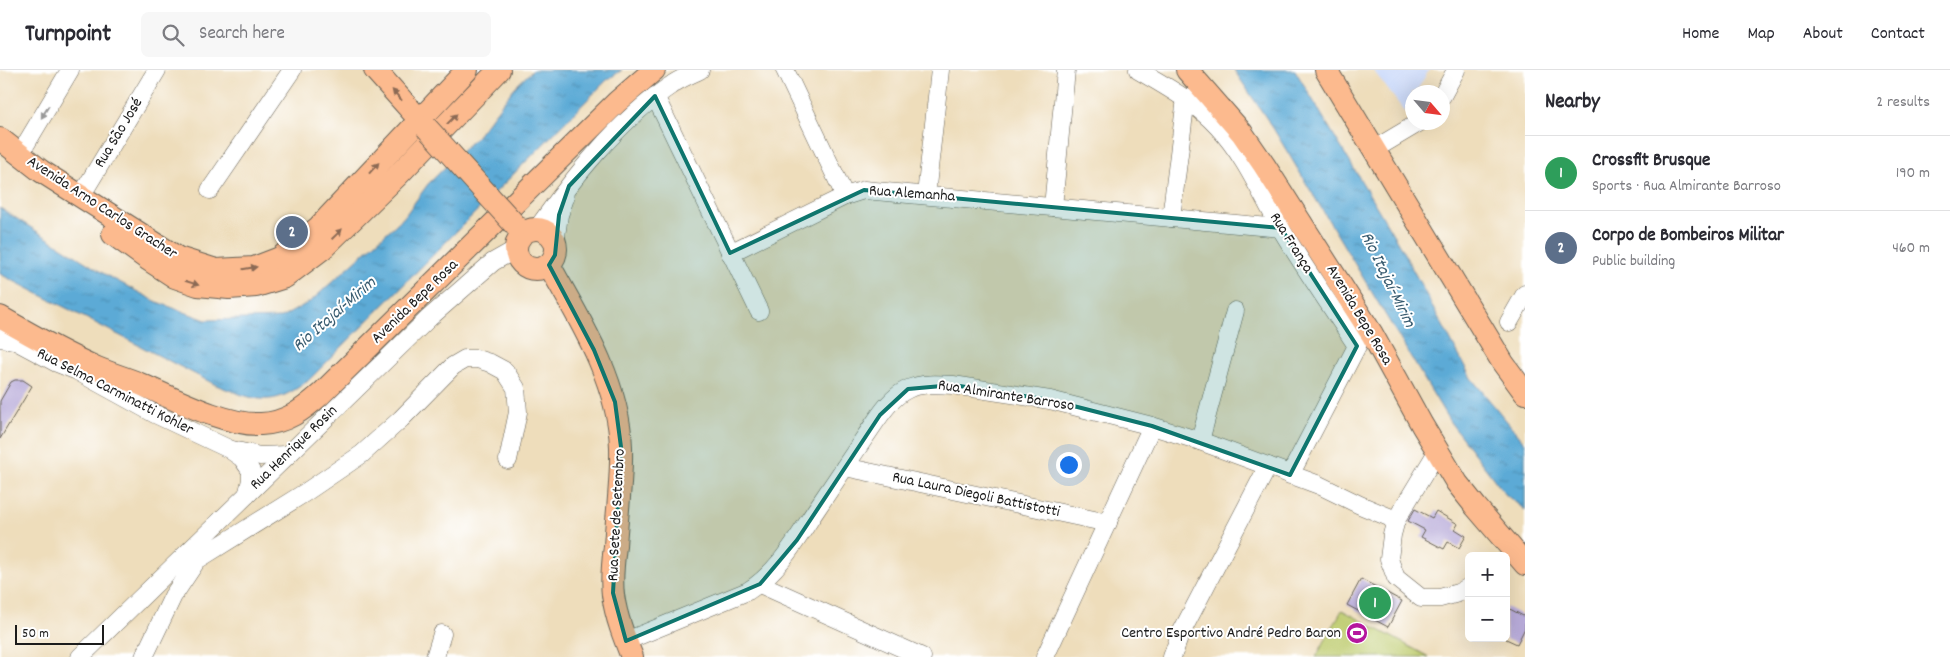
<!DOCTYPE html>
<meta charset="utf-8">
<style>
:root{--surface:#fff;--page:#f7f7f7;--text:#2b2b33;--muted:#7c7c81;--line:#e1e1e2;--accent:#db2777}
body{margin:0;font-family:Dekko,sans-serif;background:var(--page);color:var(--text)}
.controls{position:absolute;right:15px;bottom:15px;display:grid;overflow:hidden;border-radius:8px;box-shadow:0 5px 20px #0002}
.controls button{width:45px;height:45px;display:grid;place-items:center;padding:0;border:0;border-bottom:1px solid var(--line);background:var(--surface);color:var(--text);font:25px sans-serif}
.compass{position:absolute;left:1405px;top:15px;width:45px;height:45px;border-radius:50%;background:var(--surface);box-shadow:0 5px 20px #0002;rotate:118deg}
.scale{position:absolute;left:15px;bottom:12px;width:89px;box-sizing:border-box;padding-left:5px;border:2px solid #1c1c1c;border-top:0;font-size:14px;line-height:18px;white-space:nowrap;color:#1c1c1c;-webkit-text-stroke:4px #fff;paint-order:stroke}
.you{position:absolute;left:1068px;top:394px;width:18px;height:18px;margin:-12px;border:4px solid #fff;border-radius:50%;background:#1a73e8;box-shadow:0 0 0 8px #1a73e833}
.badge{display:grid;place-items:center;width:32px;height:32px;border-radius:50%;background:var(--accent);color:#fff;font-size:16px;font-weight:700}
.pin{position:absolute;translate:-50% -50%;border:2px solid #fff;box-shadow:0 1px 5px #0006}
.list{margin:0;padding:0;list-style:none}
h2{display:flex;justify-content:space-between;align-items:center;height:65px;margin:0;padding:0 20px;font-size:21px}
h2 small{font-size:16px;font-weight:400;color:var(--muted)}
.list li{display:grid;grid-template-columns:32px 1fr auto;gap:15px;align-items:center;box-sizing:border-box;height:75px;padding:0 20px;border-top:1px solid var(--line)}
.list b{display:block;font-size:19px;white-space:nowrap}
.list p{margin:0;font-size:16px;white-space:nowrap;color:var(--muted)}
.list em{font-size:16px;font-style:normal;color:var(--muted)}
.icon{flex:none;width:28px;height:28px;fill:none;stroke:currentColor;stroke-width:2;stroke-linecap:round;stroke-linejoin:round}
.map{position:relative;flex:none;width:1525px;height:587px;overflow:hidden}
header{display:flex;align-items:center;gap:30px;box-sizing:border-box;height:70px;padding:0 25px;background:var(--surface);border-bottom:1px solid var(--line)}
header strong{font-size:24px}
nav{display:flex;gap:28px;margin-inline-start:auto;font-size:18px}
.search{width:350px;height:45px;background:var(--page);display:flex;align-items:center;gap:12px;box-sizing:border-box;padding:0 18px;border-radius:8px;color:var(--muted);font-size:19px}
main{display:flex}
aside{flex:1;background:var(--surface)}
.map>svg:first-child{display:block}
.built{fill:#cddbfa}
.green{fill:#bdcb6d;stroke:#6c7444}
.water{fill:url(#water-ripples);stroke:#3c6379}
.building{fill:#b8abd9}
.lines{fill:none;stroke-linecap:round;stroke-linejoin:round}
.minor-casing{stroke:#666054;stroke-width:19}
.major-casing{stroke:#666054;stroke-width:24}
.minor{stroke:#fff;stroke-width:18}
.major{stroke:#fcba8e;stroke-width:22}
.major-bridge-casing{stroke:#666054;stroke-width:24;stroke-linecap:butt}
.major-bridge{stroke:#fcba8e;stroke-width:22}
.oneway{fill:#8c6b55}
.oneway2{fill:#999}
.marked{fill:#0f766e;fill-opacity:0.2;stroke:#0f766e;stroke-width:4;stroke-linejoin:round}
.labels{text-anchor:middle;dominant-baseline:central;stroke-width:4;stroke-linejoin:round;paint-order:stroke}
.street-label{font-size:16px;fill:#1c1c1c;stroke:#fff}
.poi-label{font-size:16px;fill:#1c1c1c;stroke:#fff;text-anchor:end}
.water-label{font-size:18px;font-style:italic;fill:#395c70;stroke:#fff}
</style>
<header>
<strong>Turnpoint</strong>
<div class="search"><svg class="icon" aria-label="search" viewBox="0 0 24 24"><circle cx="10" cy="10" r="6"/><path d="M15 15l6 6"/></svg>Search here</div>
<nav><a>Home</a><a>Map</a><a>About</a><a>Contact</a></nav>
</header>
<main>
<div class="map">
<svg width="1525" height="587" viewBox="0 0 1525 587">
<defs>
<pattern id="water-ripples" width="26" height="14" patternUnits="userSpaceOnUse" patternTransform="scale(1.25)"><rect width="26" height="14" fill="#5caad6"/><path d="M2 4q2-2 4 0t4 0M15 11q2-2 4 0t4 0" fill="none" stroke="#4b8aad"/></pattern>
</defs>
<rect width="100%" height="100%" fill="#fff"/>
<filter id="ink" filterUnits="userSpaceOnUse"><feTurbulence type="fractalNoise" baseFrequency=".02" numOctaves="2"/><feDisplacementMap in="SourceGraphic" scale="10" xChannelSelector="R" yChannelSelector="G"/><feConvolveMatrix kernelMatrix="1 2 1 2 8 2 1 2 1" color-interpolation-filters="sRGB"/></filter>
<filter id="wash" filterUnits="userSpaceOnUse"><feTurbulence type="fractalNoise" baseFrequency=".0096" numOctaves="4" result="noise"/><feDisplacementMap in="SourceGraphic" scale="20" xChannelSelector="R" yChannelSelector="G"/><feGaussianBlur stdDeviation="1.12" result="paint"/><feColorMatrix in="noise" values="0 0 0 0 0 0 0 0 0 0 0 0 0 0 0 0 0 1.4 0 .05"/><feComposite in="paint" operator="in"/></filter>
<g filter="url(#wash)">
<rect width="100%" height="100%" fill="#edb"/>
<path class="built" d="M1373,0H1429L1416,22H1412V29L1405,42Z"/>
<path class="green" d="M1342,540L1429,587H1316Z"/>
<g class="water">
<path d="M533,0H622L607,10L310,309C272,339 257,331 216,315L0,204V138L106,205L157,232L206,250L281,248L311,231L404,147L428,114L476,67L515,17Z"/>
<path d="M1234,0H1295L1400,176L1471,308L1525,373V440L1506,425L1450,352L1273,58Z"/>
</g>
<g id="blocks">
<g class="building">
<path d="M15,310H23L32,316L0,369V331L11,312Z"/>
<path d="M1415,439L1432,448L1436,441L1458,454L1455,459L1466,466L1459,478L1448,472L1444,479L1421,467L1425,460L1408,451Z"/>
<path d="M1361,509L1402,531L1388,557L1347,535Z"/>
<path d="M1506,537L1525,547V558L1517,574L1506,569Z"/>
</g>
</g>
</g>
<g filter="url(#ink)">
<use href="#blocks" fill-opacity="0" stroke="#666054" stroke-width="1"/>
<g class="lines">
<g class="minor-casing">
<g id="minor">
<path d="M785,0L845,126"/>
<path d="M1138,0C1167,17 1195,32 1218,57C1245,86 1261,124 1280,157C1304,198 1331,236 1357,276L1290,405"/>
<path d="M655,26L759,241"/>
<path d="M1442,26L1456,0"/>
<path d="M1373,80L1420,52"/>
<path d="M20,84L70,0"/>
<path d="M210,120L292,0"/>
<path d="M926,125L940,0"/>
<path d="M81,126L157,0"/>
<path d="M1053,137L1066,0"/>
<path d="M1171,148L1186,28"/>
<path d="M537,159C573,108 617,52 670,16C679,9 690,5 700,0"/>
<path d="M555,173L559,145L565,128"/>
<path d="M730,183L845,126L864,120L1281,158"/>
<path d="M1509,252L1525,224"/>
<path d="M0,268L14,270L57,293L77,301L155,344L229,379L242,388L251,401V410L248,422"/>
<path d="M1200,371L1235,241"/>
<path d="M232,380L260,386L286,385"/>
<path d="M845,397L1108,453"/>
<path d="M1396,450L1392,465L1389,489L1396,508L1421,528H1440L1458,523L1469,517"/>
<path d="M760,514L922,587"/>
<path d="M626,571L748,521C777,503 796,471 814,443C831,418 848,392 865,367C877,350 889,328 908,319C921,313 938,314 953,315L1050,330L1152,356L1200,371L1319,415L1360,435L1396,450L1437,382"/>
<path d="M80,587L429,248L493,192L516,179"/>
<path d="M144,587L173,526L197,490L306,422L362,384L401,349L453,296L465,289H477L490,293L505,301L516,318L518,342L508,390"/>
<path d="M435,587L442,564"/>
<path d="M1045,587L1152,356"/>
<path d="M1172,587L1180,565L1268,396"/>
</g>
</g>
<g class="major-casing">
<g id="major">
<path d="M375,0L426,57"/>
<path d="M1187,0L1242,63L1264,95L1372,264L1422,355L1457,413L1476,437L1525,494"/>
<path d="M1326,0L1503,293L1525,323"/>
<path d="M0,69L41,101L178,188L216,200L254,198L280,188L318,158L467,0"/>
<circle cx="536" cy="179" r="20"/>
<path d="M113,164L149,190L175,207L198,215L229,218L256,216L285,207L322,179L398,105L499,0"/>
<path d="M549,195C580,250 619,312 621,377C622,410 617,443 615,476C613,492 611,509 613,525C616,547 624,567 632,587"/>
<path d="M0,247C31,265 64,284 97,298C111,304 126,308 140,314C173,328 226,356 261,354C286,353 303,340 321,324L617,32L654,0"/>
</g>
</g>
<use href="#minor" class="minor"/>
<use href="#major" class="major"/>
<g class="major-bridge-casing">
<path id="major-bridge" d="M426,57L516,156"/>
</g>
<use href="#major-bridge" class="major-bridge"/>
</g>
<defs><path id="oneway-solid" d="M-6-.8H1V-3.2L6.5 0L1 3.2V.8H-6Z" transform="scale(1.25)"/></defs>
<g class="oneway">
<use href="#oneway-solid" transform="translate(397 25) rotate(-132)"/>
<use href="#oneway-solid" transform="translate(452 49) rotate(-46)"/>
<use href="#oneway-solid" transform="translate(374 98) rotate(-48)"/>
<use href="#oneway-solid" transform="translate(337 164) rotate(-44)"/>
<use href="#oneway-solid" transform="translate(250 198) rotate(-9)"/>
<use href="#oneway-solid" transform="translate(192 213) rotate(18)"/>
</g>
<use class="oneway2" href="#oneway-solid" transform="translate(45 42) rotate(121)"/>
</g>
<path class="marked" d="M655,26L730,183L864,120L1281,158L1357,276L1290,405L1152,356L1050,330L953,315L908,319L880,345L797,470L760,514L626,571L613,523L621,377L615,332L594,280L549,195L555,185L559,145L569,116Z"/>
<defs>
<g id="stadium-disc" transform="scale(1.125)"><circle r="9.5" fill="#b5179e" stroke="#fff"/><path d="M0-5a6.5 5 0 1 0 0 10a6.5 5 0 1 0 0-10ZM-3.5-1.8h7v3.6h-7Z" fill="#fff"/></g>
</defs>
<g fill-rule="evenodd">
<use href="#stadium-disc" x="1357" y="563"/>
</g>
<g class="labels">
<g class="street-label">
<text transform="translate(119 63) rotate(-59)">Rua São José</text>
<text transform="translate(912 124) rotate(4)">Rua Alemanha</text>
<text transform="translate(102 138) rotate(33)">Avenida Arno Carlos Gracher</text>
<text transform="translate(1291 173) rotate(58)">Rua França</text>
<text transform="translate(415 232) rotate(-44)">Avenida Bepe Rosa</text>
<text transform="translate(1359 245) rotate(59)">Avenida Bepe Rosa</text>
<text transform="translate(115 322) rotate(27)">Rua Selma Carminatti Kohler</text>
<text transform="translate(1006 326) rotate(9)">Rua Almirante Barroso</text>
<text transform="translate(294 378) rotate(-44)">Rua Henrique Rosin</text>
<text transform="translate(976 425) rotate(12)">Rua Laura Diegoli Battistotti</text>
<text transform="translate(617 445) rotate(-87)">Rua Sete de Setembro</text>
</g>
<g class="poi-label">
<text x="1341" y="563">Centro Esportivo André Pedro Baron</text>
</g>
<g class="water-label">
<text transform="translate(1387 210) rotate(64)">Rio Itajaí-Mirim</text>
<text transform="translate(335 245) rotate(-41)">Rio Itajaí-Mirim</text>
</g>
</g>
</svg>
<div class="controls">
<button>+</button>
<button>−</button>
</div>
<svg class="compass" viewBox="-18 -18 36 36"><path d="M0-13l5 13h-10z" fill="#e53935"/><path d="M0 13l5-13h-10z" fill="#7c7c81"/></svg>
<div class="scale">50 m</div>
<div class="you"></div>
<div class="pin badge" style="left:1375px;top:533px;background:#2e9e5b">1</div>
<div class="pin badge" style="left:292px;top:162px;background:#5c6f8a">2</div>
</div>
<aside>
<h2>Nearby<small>2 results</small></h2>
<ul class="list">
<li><span class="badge" style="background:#2e9e5b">1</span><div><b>Crossfit Brusque</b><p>Sports · Rua Almirante Barroso</p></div><em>190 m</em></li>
<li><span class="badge" style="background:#5c6f8a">2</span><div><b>Corpo de Bombeiros Militar</b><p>Public building</p></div><em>460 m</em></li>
</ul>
</aside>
</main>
